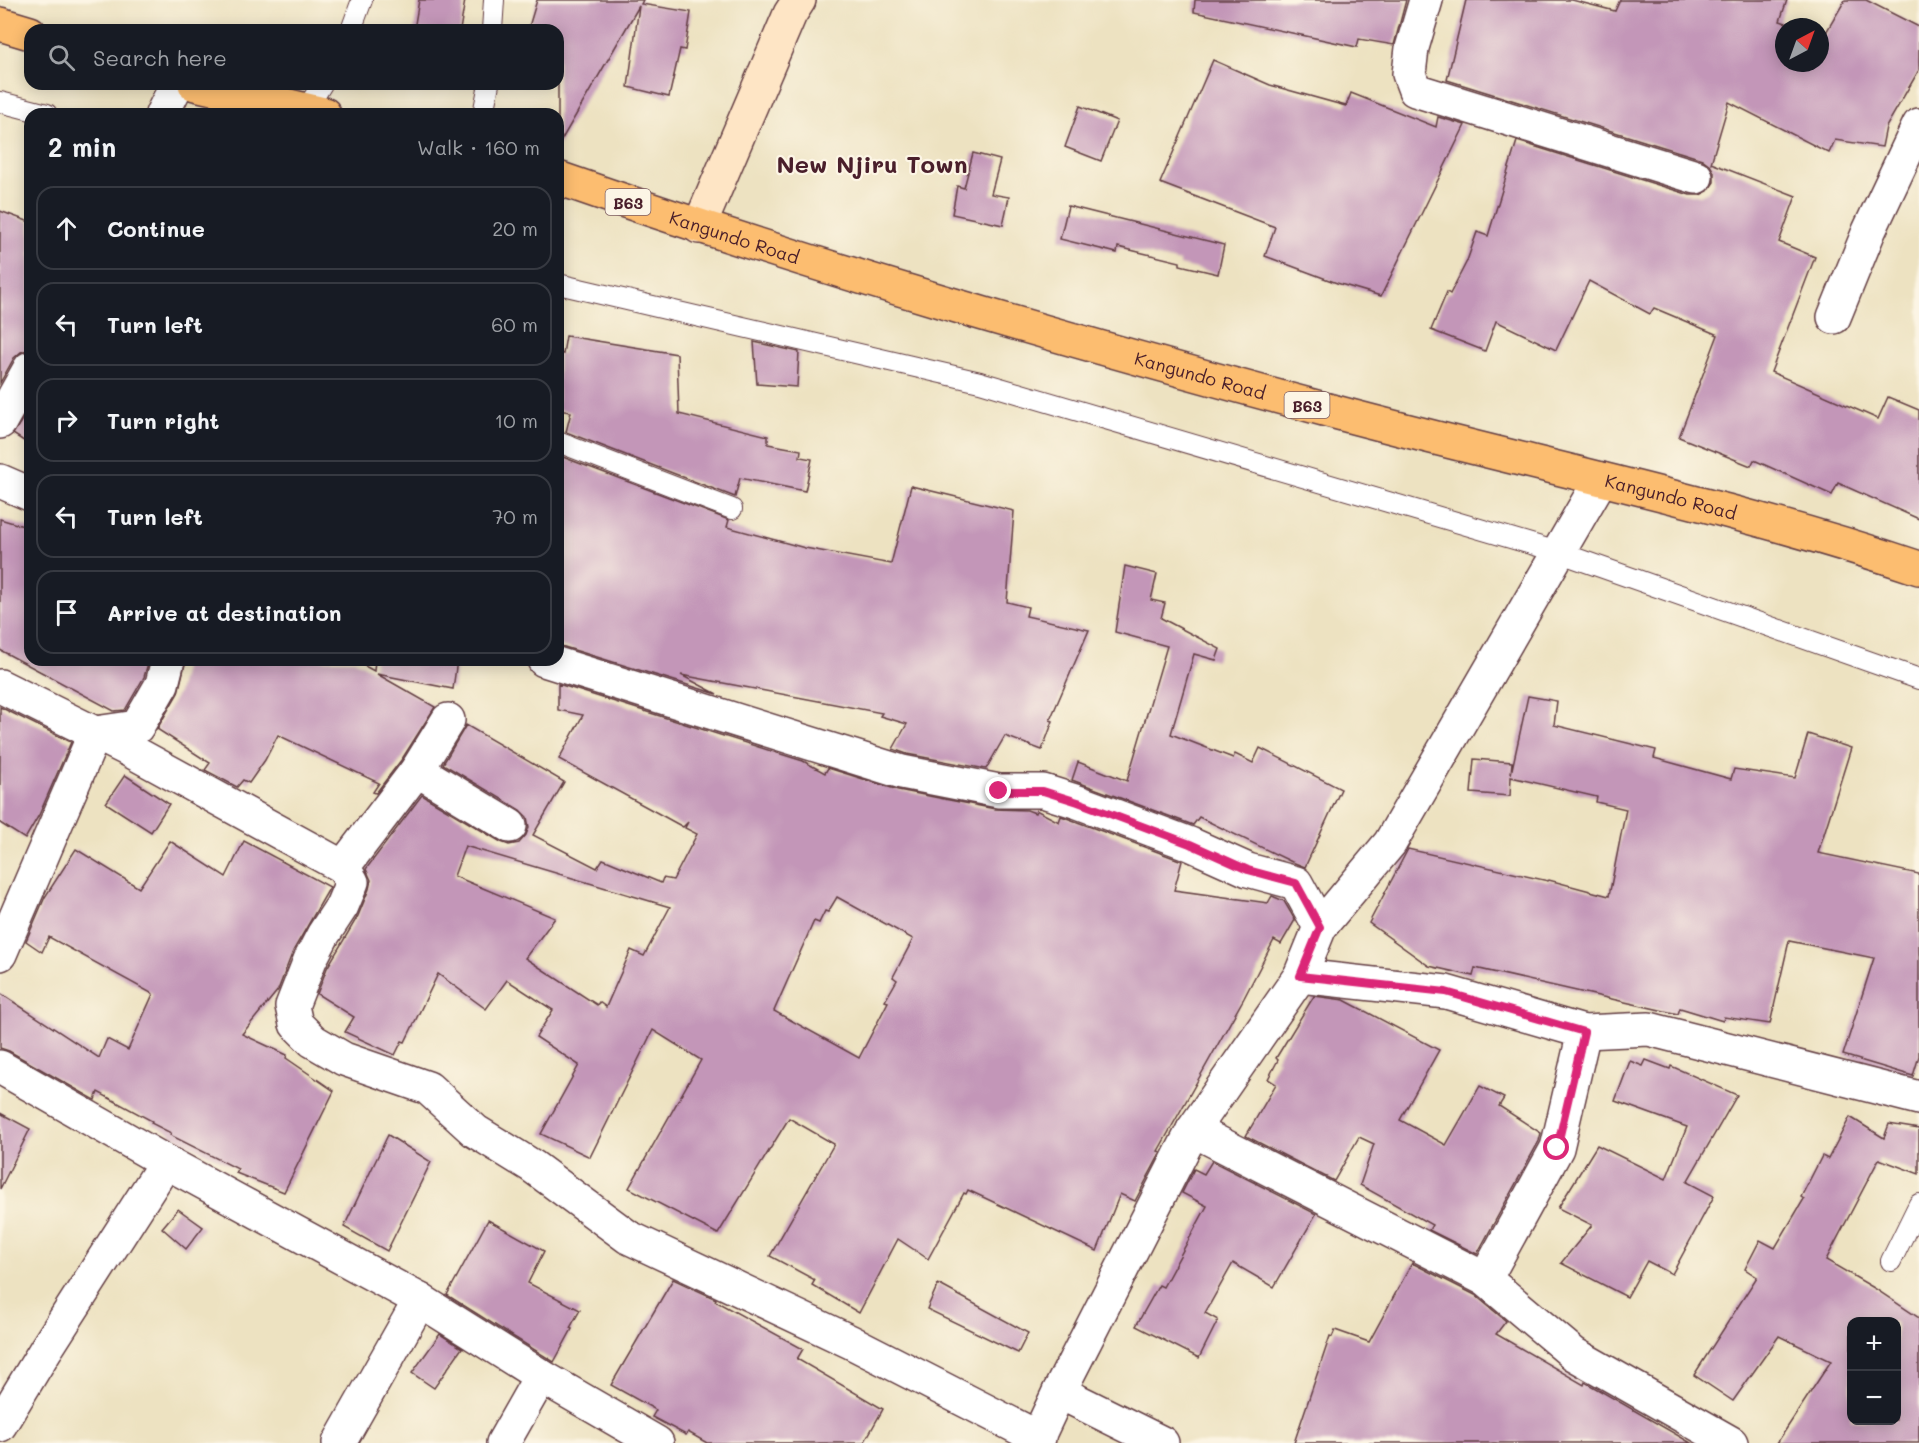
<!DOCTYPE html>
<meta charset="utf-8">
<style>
:root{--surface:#171b24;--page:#242831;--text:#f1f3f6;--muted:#9ea1a6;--line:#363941}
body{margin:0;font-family:Mali,sans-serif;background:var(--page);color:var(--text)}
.controls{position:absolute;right:18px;bottom:18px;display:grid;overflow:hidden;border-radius:12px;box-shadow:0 3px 15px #0003}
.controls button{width:54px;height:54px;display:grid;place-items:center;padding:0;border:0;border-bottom:2px solid var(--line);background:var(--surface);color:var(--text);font:30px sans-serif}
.compass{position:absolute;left:1775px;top:18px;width:54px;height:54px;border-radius:50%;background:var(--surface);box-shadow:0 3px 15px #0003;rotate:41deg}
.stop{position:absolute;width:18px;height:18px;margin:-14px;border:4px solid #db2777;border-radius:50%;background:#fff}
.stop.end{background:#db2777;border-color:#fff;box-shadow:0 2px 6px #0008}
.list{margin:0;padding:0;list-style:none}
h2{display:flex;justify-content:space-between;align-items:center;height:78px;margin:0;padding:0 24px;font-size:26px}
h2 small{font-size:20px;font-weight:400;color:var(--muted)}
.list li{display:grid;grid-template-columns:39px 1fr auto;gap:18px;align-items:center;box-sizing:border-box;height:84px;margin:0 12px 12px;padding:0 12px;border:2px solid var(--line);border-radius:18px}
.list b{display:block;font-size:22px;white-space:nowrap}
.list em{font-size:20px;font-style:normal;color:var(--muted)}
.icon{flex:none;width:33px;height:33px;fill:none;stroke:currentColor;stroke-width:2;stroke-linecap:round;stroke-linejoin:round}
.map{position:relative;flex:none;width:1919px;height:1443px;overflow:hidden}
.search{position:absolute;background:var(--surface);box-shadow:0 3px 15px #0003;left:24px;top:24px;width:540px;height:66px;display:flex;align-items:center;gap:15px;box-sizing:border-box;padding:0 21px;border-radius:18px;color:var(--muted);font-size:22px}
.panel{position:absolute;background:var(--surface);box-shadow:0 3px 15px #0003;left:24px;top:108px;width:540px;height:558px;border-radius:18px}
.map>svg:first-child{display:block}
.building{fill:#c396b8;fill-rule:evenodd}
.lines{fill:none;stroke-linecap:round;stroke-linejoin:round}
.service-casing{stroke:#623c42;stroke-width:22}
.minor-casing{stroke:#623c42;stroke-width:36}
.secondary-casing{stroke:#623c42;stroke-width:36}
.trunk-casing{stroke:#623c42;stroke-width:36}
.service{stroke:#fff;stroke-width:20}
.minor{stroke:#fff;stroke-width:33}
.secondary{stroke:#fee5c5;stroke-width:33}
.trunk{stroke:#fcbd6f;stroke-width:33}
.route{stroke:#db2777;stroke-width:8}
.labels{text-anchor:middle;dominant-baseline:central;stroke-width:4.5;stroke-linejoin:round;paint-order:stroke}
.shield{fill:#fcf5e5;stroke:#7f5f63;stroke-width:1.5}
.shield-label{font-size:16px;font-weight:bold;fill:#4a1f2b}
.street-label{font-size:18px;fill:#4a1f2b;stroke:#fcf5e5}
.district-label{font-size:24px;font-weight:bold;fill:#4a1f2b;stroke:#fcf5e5}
</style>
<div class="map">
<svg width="1919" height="1443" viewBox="0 0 1919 1443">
<rect width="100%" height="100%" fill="#fcf5e5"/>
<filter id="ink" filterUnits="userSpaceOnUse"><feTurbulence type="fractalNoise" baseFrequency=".0167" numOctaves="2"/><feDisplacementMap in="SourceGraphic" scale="12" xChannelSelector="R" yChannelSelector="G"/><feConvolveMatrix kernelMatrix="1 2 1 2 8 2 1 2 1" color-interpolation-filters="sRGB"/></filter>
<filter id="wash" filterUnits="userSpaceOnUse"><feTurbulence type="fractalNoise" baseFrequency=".008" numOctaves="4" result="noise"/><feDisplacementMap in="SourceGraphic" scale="24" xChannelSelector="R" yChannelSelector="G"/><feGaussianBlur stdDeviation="1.35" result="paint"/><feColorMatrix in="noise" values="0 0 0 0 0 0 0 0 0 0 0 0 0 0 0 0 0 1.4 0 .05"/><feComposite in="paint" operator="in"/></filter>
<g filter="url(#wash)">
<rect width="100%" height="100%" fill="#ede2c1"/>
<g id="blocks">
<g class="building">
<path d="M419,0H465L460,30H414Z"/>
<path d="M537,0H643L641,4L691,12L685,50L680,49L669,97L628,87L639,6L558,146V30H528Z"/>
<path d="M1195,0H1406L1394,45L1359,39L1357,47L1194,12Z"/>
<path d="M1466,0H1572L1615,11L1620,0H1787L1780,21L1798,27H1784V63H1820V35L1824,36L1845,0H1866L1919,27V70L1886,127L1882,147L1835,140L1829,153L1729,102L1711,163L1796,196L1779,242L1815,257L1771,372L1878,419L1888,397L1919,410V519L1838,483L1832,495L1754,460L1751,466L1679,437L1718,335L1654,308L1650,314L1589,281L1556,350L1496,321L1485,351L1431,330L1447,292L1450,294L1467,261L1477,232L1488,236L1517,141L1690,195H1700L1708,191L1714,182V172L1710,165L1702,159L1447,80Z"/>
<path d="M1213,60L1270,85L1346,106L1351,93L1436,127L1438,117L1465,125L1381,296L1337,283L1265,256L1275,227L1160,183Z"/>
<path d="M1080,106L1117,121L1101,161L1065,147Z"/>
<path d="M973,153L1000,160L991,194L1009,197L1003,225L952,214L957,186L964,188Z"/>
<path d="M1068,206L1224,245L1218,274L1180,265V262L1118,247L1117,253L1060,239Z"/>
<path d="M0,211L30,222V349L21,352L14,358L0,383Z"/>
<path d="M566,336L677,354L679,414L768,436V444L801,450L800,457L812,459L805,491L740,478L735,497L566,432L571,412L558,410V353L563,354Z"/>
<path d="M754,342L799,352L797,387L757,384Z"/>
<path d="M30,407V445L13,434Z"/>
<path d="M560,456L729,520L727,527L805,548L891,564L911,486L1014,511L1007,602L1028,607L1026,616L1089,630L1050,720L1053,721L1042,750L1005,736L986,769L907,754L893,749L907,724L880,716L882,713L681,675L717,694L558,645V464Z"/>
<path d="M0,519L30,528V660H149L144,677L125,710L114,711L0,650Z"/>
<path d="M1125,566L1157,574L1151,600L1165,603L1161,618L1220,649L1216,660L1194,654L1171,734L1233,758L1235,754L1253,763L1260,748L1341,789L1305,867L1292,862L1199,817L1193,825L1072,780L1078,762L1127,781L1167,646L1115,632Z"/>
<path d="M186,660H354L374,671L375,660H457L453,689L377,674L435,707L402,759L376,793L373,792L379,783L278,735L265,760L249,783L243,780L237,787L205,770L210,763L157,729L178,693Z"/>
<path d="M558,684L803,761L825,773L828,768L898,790L995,809L1027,810L1035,813L1036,810L1059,822L1061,816L1072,820L1182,861L1174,890L1268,903L1272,896L1284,901L1295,920L1281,944L1274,940L1244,998L1158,1151L1161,1152L1135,1201L1120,1194L1097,1251L968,1190L966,1194L964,1193L928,1259L898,1239L859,1313L812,1285L815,1280L770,1256L834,1144L789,1118L718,1234L629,1188L701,1060L653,1030L590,1157L541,1134L579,1065L536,1037L553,1010L507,980L486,1009L438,974L405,1042L402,1041L395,1055L345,1032L354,1017L317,994L327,968L358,916L369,889L371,880L366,869L422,795L501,842L509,845L519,843L526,835L529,827L527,817L520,810L443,764L466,725L564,782L533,835L597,868L603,859L661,883L663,878L673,880L697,834L685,828L688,822L683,827L559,759L583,715L558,710ZM465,846L670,907L644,956L631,950L606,1007L599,1002L597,1005L525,958L555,918L454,876ZM837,897L913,939L893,977L897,980L885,1001L888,1002L859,1058L774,1011L814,921L819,923L825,911L828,912Z"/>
<path d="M1528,696L1557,701L1554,725L1656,750L1654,758L1731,779L1734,769L1795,778L1808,734L1851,748L1818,853L1919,874V1056L1913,1076L1843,1055L1874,958L1789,941L1770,1024L1724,1017L1723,1021L1680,1008L1678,1014L1475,968L1473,976L1429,966L1369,923L1408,849L1548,881L1549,880L1609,896L1626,809L1596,802L1597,797L1511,777L1510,796L1471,793L1474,759L1512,762L1511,774Z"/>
<path d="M0,707L71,742L39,815L25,839L0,823Z"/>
<path d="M125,775L169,804L151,832L106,803Z"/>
<path d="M170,841L226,877L244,841L330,887L293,951L278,990L242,1034L287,1055L286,1058L334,1091L284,1192L236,1173L238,1169L170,1135L171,1133L151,1123L152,1121L98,1092L95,1100L9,1051L0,1048V993L99,1058L107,1039L128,1050L153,994L49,937L42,952L26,941L45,897L76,849L139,888Z"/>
<path d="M1314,996L1344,1000L1439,1050L1400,1120L1446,1145L1480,1086L1504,1098L1499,1106L1541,1133L1539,1141L1477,1254L1429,1230L1432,1225L1360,1185L1374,1144L1359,1137L1334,1181L1246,1136L1276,1084L1268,1079L1278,1060L1276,1058Z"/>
<path d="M1646,1060L1670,1069L1671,1066L1737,1095L1687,1182L1714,1196L1672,1274L1647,1261L1627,1297L1561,1263L1592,1225L1558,1208L1597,1145L1666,1179L1687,1127L1615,1101L1630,1061L1643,1066Z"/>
<path d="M0,1113L30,1129L0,1189Z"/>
<path d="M1850,1117L1884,1138L1889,1124L1919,1129V1174L1879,1159L1826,1260L1874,1288L1919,1318V1443H1777L1831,1361L1779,1336L1733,1401L1694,1375L1757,1277L1745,1269L1760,1240L1775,1248L1804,1199L1801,1197L1822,1156L1828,1159ZM1851,1322H1896V1420H1851Z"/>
<path d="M388,1135L431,1162L387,1251L344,1227Z"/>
<path d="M1212,1161L1316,1214L1274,1287L1233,1263L1205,1313L1218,1320L1199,1358L1136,1326L1159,1285L1163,1287L1207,1206L1182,1193L1194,1169L1204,1174Z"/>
<path d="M178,1209L203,1227L186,1249L162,1228Z"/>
<path d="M488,1220L544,1251L528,1283L580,1310L570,1328L572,1329L554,1362L447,1295Z"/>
<path d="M1412,1263L1475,1295L1506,1321L1496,1334L1584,1385L1585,1382L1691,1443H1294L1330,1336L1332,1337L1335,1330L1369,1342Z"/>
<path d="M673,1279L716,1299L715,1301L803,1349L797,1359L883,1409L864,1443H707L688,1432L686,1435L652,1417L656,1410L611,1385Z"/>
<path d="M938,1284L1028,1333L1018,1353L927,1309Z"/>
<path d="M440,1334L462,1348L434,1388L412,1373Z"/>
</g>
</g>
</g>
<g filter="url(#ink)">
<use href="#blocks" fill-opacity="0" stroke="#623c42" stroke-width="1.5"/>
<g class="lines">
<g class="service-casing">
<g id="service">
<path d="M351,30L362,0"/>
<path d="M492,30L494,0"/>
<path d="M0,102L47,114"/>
<path d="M306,110L322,84"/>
<path d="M483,114L489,84"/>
<path d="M558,284L980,382L1558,552L1919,679"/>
<path d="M558,442L732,509"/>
<path d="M1891,1261L1919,1204"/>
</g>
</g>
<g class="minor-casing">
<g id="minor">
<path d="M1426,0L1412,48L1409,74L1415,90L1696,177"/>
<path d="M162,114L177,84"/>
<path d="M1834,317L1869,231L1919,125"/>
<path d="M0,422L30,368"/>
<path d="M0,481L30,494"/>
<path d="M544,660L902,772L999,791H1043L1078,802L1190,844L1248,870L1296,883L1320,927"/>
<path d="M0,686L131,751L343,867L352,882L342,906L323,935L310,960L292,1006L296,1024L313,1041L344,1059L428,1088L475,1131L532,1166L628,1237L851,1342L1039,1438"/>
<path d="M417,770L448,720"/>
<path d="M343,867L417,770L510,826"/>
<path d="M0,954L95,733L137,727L162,684L168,660"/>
<path d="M1300,976L1446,992L1584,1032L1649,1029L1919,1098"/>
<path d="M0,1067L166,1162L420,1300L541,1376L657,1443"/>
<path d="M1193,1130L1485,1279L1574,1354L1731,1443"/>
<path d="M1485,1279L1557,1148L1584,1032"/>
<path d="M1059,1392L1162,1443"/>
<path d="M0,1425L46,1349L166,1162"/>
<path d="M339,1443L420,1300"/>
<path d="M503,1443L541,1376"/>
<path d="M1035,1443L1059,1392L1193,1130L1300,976L1320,927L1390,843L1601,479"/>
</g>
</g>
<g class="secondary-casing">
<path id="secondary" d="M699,227L790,14L799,0"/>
</g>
<g class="trunk-casing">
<g id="trunk">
<path d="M0,24L30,33"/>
<path d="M195,84L324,114"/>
<path id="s1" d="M558,178C813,267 1073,342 1335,412C1529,464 1728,504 1919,568"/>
</g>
</g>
<use href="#service" class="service"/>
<use href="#minor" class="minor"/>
<use href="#secondary" class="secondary"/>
<use href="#trunk" class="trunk"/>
</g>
</g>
<g class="lines" filter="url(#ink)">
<path class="route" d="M999,791H1043L1078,802L1190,844L1248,870L1296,883L1320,927L1300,976L1446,992L1584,1032L1557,1148"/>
</g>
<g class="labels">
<g class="shield">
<rect x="605.5" y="189" width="45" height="26" rx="4.5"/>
<rect x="1284.5" y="392" width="45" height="26" rx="4.5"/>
</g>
<g class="shield-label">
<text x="628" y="202">B63</text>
<text x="1307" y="405">B63</text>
</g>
<g class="street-label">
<text stroke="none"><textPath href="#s1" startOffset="186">Kangundo Road</textPath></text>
<text stroke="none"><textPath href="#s1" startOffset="672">Kangundo Road</textPath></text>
<text stroke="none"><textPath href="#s1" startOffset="1158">Kangundo Road</textPath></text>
</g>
<g class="district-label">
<text x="872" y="163">New Njiru Town</text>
</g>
</g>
</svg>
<div class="controls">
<button>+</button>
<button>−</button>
</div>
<svg class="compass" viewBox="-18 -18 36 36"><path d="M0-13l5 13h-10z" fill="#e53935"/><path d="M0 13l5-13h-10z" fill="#9ea1a6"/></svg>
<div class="stop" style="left:1557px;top:1148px"></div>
<div class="stop end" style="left:999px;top:791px"></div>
<div class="search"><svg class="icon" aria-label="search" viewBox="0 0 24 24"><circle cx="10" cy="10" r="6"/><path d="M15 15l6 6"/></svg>Search here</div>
<section class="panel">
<h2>2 min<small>Walk · 160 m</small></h2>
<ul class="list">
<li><svg class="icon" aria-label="ahead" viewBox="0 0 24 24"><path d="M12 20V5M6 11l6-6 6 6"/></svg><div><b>Continue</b></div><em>20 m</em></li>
<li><svg class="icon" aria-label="left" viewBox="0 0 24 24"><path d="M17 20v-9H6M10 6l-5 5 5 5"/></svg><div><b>Turn left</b></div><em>60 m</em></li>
<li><svg class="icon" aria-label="right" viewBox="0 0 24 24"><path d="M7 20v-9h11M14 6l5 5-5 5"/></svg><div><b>Turn right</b></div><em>10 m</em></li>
<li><svg class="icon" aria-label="left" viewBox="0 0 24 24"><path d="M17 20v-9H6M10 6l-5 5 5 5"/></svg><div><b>Turn left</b></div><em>70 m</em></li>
<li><svg class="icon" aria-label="arrive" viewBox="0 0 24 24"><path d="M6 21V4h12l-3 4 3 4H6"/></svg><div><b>Arrive at destination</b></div></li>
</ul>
</section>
</div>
